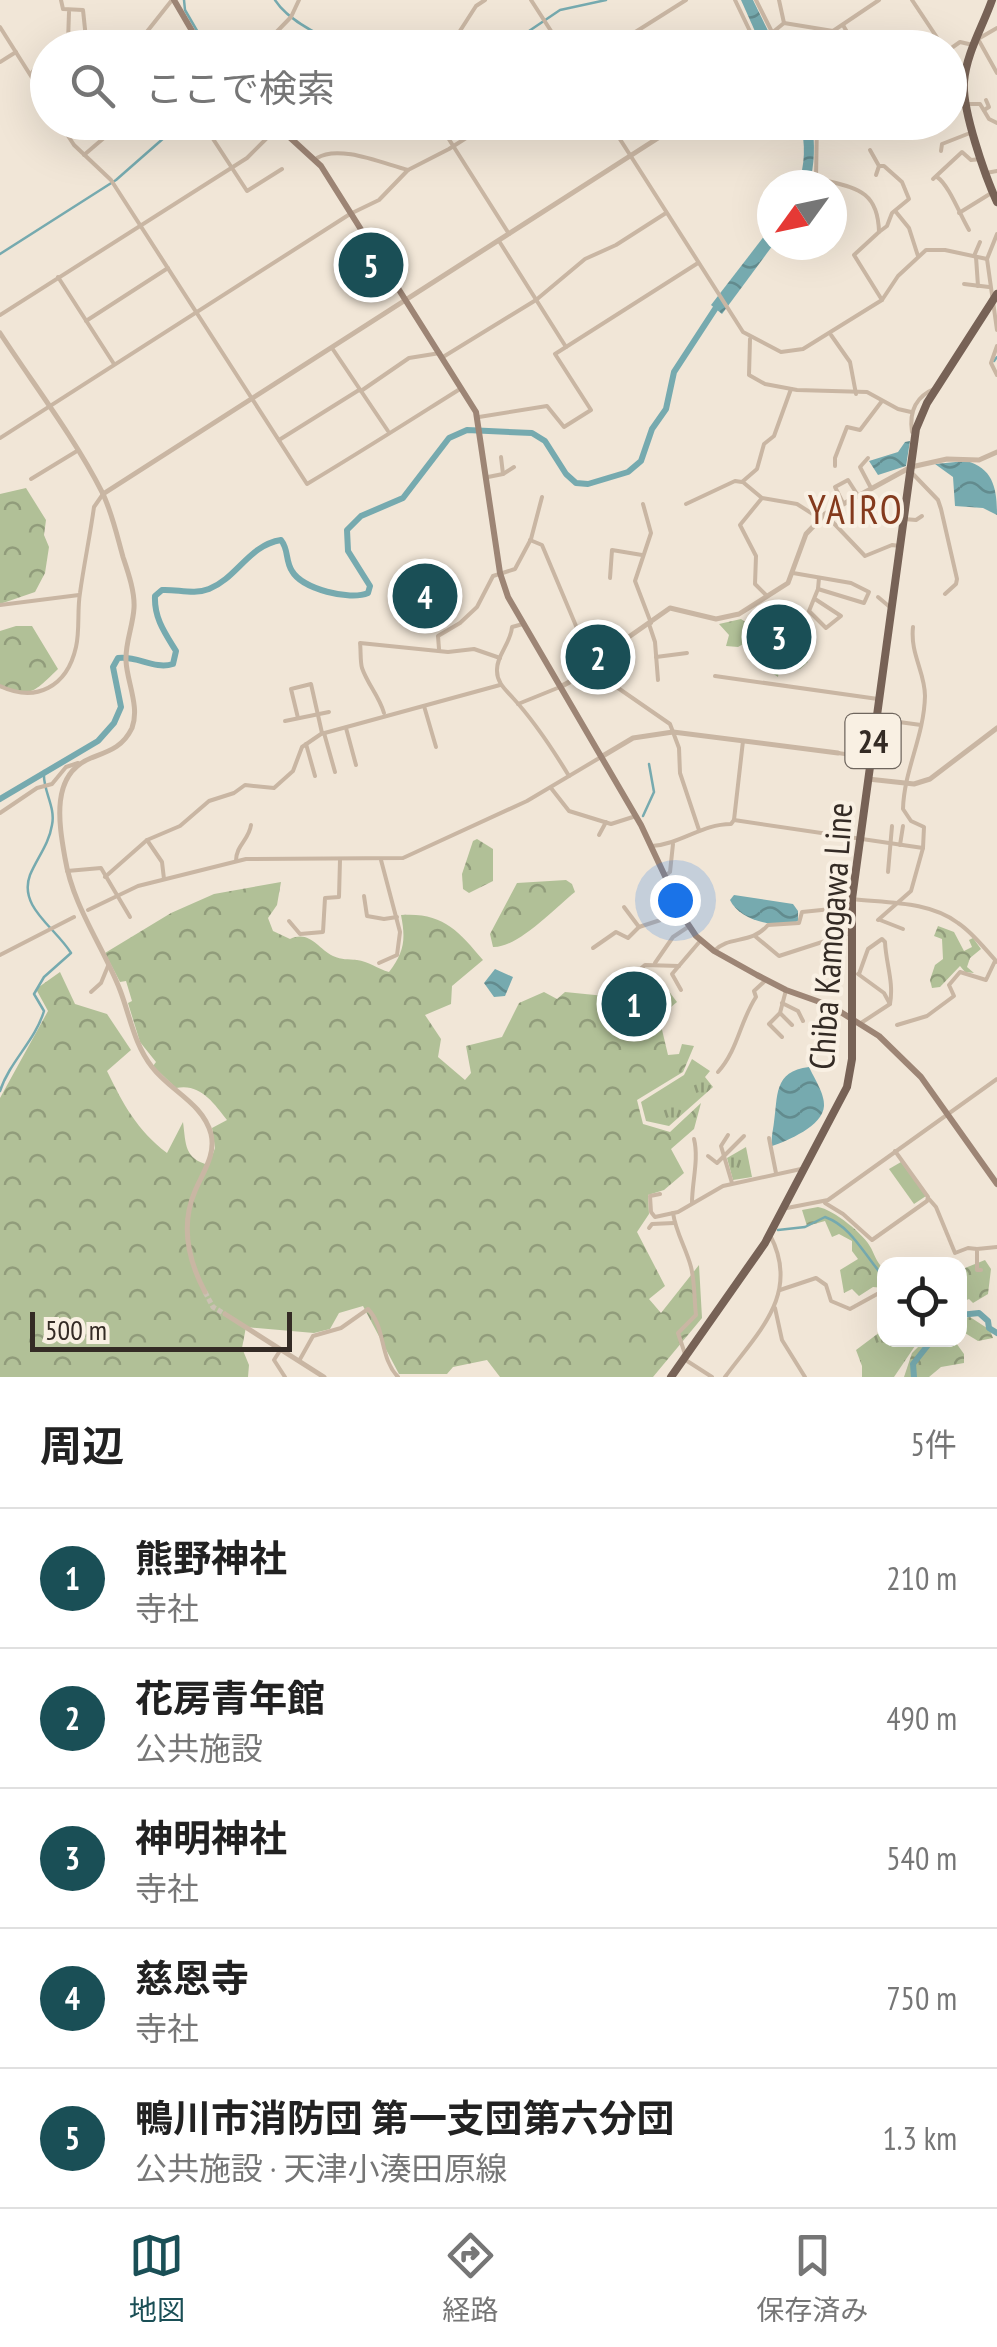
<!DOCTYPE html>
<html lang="ja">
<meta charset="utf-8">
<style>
:root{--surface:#fff;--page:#f2f2f2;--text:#222;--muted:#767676;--line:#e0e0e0;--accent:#1a4f56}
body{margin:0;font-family:"PT Sans Narrow","Noto Sans JP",sans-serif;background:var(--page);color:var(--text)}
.controls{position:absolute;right:30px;bottom:30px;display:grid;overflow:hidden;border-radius:20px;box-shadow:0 10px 40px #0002}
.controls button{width:90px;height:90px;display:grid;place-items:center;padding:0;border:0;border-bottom:2px solid var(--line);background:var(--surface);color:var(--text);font:50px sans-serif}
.compass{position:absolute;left:757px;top:170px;width:90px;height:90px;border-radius:50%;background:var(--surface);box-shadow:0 10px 40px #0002;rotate:237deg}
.scale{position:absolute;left:30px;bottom:25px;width:262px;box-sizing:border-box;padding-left:10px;border:5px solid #342b25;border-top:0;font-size:28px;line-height:35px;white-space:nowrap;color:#342b25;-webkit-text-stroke:8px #f9f0e3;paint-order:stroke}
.you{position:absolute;left:675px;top:900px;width:35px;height:35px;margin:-25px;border:8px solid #fff;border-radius:50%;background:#1a73e8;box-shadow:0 0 0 15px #1a73e833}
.badge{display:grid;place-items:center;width:65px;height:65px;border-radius:50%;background:var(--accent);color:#fff;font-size:32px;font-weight:700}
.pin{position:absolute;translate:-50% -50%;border:5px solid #fff;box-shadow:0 2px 10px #0006}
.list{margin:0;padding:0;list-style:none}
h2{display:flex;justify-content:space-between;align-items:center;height:130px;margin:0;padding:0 40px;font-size:42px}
h2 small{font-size:32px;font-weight:400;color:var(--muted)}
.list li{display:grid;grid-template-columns:65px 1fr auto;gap:30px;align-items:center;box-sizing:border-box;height:140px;padding:0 40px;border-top:2px solid var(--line)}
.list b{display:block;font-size:38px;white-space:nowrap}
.list p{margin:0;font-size:32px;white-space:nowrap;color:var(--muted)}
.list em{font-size:32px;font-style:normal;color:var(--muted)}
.icon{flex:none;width:55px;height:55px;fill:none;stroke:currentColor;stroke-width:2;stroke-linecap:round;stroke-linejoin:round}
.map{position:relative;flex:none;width:997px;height:1377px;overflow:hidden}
.search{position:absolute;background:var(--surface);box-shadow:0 10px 40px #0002;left:30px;right:30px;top:30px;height:110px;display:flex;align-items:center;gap:25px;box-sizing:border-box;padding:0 35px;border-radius:55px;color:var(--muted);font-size:38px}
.sheet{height:830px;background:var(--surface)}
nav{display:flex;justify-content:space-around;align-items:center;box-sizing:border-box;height:140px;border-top:2px solid var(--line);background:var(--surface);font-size:28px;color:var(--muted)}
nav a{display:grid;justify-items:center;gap:5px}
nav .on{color:var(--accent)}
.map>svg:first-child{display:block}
.grass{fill:url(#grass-tufts)}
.forest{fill:url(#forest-crowns)}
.water{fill:url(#water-waves)}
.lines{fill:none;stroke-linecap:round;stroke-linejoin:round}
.stream{stroke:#76aaaf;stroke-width:2.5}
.river{stroke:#76aaaf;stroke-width:6}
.tertiary-tunnel{stroke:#cbc1b3;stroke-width:5;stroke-dasharray:5 2.5;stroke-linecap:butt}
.minor{stroke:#c9b6a3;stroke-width:4}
.tertiary{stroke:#c9b6a3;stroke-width:5}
.secondary{stroke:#9d8575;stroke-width:6}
.primary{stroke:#776256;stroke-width:8}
.labels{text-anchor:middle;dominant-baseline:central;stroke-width:8;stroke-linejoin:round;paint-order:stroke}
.shield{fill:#f9f0e3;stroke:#6f665e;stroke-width:2.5}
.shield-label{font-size:32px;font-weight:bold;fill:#342b25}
.street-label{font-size:35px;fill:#342b25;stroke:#f9f0e3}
.quarter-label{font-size:40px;letter-spacing:2.5px;fill:#843a1d;stroke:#f9f0e3}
</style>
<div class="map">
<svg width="997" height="1377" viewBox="0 0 997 1377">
<defs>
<pattern id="grass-tufts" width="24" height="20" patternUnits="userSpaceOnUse" patternTransform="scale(2.5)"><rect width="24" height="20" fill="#b1c097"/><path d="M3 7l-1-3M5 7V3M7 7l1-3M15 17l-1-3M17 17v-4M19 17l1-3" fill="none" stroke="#919c7b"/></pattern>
<pattern id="forest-crowns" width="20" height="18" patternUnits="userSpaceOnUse" patternTransform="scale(2.5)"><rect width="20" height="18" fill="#b1c097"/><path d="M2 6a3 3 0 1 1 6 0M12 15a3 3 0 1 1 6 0" fill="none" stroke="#919c7b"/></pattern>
<pattern id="water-waves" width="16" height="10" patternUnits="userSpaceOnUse" patternTransform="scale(2.5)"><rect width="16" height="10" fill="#76aaaf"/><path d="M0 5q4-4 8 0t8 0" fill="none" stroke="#628b8e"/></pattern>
</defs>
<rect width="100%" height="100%" fill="#f1e6d7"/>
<g class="grass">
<path d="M692,1059L710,1071L705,1077L713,1087L669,1126L646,1121L641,1102L684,1075Z"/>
<path d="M746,1147L752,1177L733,1180L727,1158Z"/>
<path d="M901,1162L926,1196L914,1204L889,1169Z"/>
<path d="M884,1329V1340H909L915,1346L894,1377H862V1366L856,1350Z"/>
</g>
<g class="forest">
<path d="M26,488L46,520L44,535L49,547L45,573L35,592L0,604V494Z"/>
<path d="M788,616L806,623L803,634L805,639L794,645L808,662L800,669L779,671L778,677L748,657L747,642L738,647L726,646L729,635L719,624L741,619L766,636L779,629Z"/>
<path d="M16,626H32L58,669C36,690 31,699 0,688V631Z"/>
<path d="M477,839L493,849V881L469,893L463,889L462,874L473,841Z"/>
<path d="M566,880L572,884L575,892C555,908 518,948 493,947L490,934L517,883Z"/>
<path d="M281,882L277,905L268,918L273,931L290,939C310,930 317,948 333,956C342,960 348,959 357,960C368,961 378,969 389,972C404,952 406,940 401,915C442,912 458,930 483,960L452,986L451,1004L425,1015L441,1039L438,1057L465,1080L471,1073L466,1046L502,1037L519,1003L544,992L557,999L565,992L605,996L636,981L646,988L658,977L677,1002L659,1017L668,1055L679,1054L682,1044L694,1046L683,1072L637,1100L643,1124L670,1132L701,1103L694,1129L671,1149L684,1173L664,1190L648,1195L649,1214L637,1232L665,1286L649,1299L661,1313L699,1265L702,1318L653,1377H500L487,1360L453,1367L447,1374H399L363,1306L339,1313L330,1329L314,1333L246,1327L242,1348L249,1365L248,1377H0V1098L48,1011L36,989L60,972L75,1004L107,1014L131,1050L107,1071C123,1104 137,1130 167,1153L183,1122C186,1144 184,1159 209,1165L215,1148L212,1128L227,1120C213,1102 200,1083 176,1088L153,1066L156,1062L140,1042L128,1003L132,1001L126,981L120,982L105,953L171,913L214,894Z"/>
<path d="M938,926L954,932L964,951L972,947L969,940L973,938L981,949L970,958L967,967L974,973L965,972L960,966L940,987L932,988L930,980L935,965L943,959L942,939L934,936Z"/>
<path d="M818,1207C833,1209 865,1235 871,1248C876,1258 877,1263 884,1269V1288L873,1287L859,1296L852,1289L844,1293L840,1270L858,1259L852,1251V1241L839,1234L832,1237L825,1221L807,1226L802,1210Z"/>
<path d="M985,1260L991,1269L988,1294L973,1303L969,1299L960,1303V1270Z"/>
<path d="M970,1317L990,1330L993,1338L978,1341L960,1330V1319Z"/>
<path d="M925,1340H954L964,1354V1363L941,1367L929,1377H904L912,1353Z"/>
</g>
<g class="water">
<path d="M741,0H753L776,47H762Z"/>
<path d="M800,123H812C815,144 815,164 809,185H798C805,165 806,144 800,123Z"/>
<path d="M772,226L773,245L722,314L711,305Z"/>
<path d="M910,441L906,466L878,475L869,461L898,452L905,442Z"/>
<path d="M966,461C994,468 997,490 997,515L983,508L955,506L953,477L935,464Z"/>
<path d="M734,895L793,904L798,911V921C780,930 739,921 730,900Z"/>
<path d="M495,969L513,977L505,996L494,997L484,983Z"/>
<path d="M809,1067C814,1078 825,1094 824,1106C823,1126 787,1141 772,1146C771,1137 773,1131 774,1122C778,1097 773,1071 809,1067Z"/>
</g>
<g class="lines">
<g class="stream">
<path d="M184,0L185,10L207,48"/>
<path d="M275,0C289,22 324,38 348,48"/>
<path d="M504,48L560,10L606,0"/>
<path d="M0,254L116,180L182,122"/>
<path d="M994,361L997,357"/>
<path d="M643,816L654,792L649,764"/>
<path d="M0,1091C10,1061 35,1041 44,1011L34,994L44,977L71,953C55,927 18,907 30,875C37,858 49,844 52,825C56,806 42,790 44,771"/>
<path d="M778,1230L805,1227L825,1217C853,1227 865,1257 884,1277"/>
</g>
<g class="river">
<path d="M0,799L98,741L114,723L121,707L113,667L118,658C137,655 154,670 173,664L176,651C165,633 154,618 155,596L162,590C177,589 194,595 209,589C237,578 249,545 281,540C289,550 285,560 292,571C302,589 350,601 368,593L370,586L348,551L347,530L361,516L403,498L449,438L467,430L532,433L545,441L566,474L576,483L588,484L628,472L641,461L652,429L666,409L674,372L719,303"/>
<path d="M960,1315L979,1313L988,1321L989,1328L997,1333"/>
<path d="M914,1377L913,1364L932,1340"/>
</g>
<path class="tertiary-tunnel" d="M205,1292L213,1307L225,1314"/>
<g class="minor">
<path d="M61,0L63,9L83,10L87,48"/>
<path d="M531,0L562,48"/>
<path d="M735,0L758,48"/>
<path d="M756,0L780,48"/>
<path d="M779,0L784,23"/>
<path d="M912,0L944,48"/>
<path d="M843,25L856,48"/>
<path d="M0,27L48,103"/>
<path d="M997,28L978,39L997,73"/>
<path d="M773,32L784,23L833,31L879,0"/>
<path d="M68,42L69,12"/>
<path d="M55,48L84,37"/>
<path d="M134,48L172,0"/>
<path d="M219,48L226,42L235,48"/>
<path d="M261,48L291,17L299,0"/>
<path d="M449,48L476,6L485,0"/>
<path d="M610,48L686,0"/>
<path d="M950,49L960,42L973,45"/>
<path d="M0,62L16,52"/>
<path d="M31,74L48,51"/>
<path d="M966,104H980L989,119L997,123"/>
<path d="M984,110L989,107L986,100"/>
<path d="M59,122L74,145L111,180L307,484C359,453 409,421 460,389"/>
<path d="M117,122L123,135L137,122"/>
<path d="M202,122L247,191L282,169"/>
<path d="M438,122L509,234"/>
<path d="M609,122L743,332L781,352L803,349L882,300L898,276L926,250H945L987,259"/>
<path d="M817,122L816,178C852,188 878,187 879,232L854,255L882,300"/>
<path d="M870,150L879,166L876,175"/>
<path d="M941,151L942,144L970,133"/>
<path d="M84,155L119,125"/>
<path d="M317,158C339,144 384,164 408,170"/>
<path d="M986,173L997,171"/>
<path d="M937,177C949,185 960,215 969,230"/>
<path d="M933,179L962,152L971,160L982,159"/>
<path d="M896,212L909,228L918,256"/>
<path d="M959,213L993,192"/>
<path d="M879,232L887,226L892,213L909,199L902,182L884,166H879"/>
<path d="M997,234L987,259L997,330"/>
<path d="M499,241L566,347"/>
<path d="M974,256L980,242"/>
<path d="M976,257L978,286"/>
<path d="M58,277L114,364"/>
<path d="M964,284L989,287"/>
<path d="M0,315L247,158L277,128"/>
<path d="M86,321L168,268"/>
<path d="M831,335L850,362L856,394"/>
<path d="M750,339L749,375L765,384L797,390L867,392L898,409L911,412"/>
<path d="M997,346L991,363L997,375"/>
<path d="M332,348L388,431"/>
<path d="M443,357L536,300L585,259L616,245L666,213"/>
<path d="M361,391L409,358L440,353"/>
<path d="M479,417L547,406L564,427L591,410L555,354L698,263"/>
<path d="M912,432C909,412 916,396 936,388"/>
<path d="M0,438L350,214L379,200L408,170L449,149L491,122"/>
<path d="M279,440L359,390"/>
<path d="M868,458L860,467L871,488"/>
<path d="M835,466V458L847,427L860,430L882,401"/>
<path d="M503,474L514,467"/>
<path d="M913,474L938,500L941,509L957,579L956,584L945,594"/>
<path d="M488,477L503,474L501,457"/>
<path d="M31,479L77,451"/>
<path d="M744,483L762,498L797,504L819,518"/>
<path d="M762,498L740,525L756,556L755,584L766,595"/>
<path d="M843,503L835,487L848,480L857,494"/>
<path d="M643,504L651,533L635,581L651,623"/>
<path d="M686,504L735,481L742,482L757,469L764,444L774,436L791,389"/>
<path d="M825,514L865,556L892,545L900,546"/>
<path d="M904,519L916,520L922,516"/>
<path d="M530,540L542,545L579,633"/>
<path d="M793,573L851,583L869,592L864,603L818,589"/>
<path d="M610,578L612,550L642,555"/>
<path d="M878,597L891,608"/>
<path d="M815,599L841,616L826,628L809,611L818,589L819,578"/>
<path d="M0,605L79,595"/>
<path d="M523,624L512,627C511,643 496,656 497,671C497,683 506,690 513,698C535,722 552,748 569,776"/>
<path d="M649,624L655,642L658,680"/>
<path d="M439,649L438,636L460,623L477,607L493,576L515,569L531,539L542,497"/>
<path d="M656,657L687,653"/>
<path d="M592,670L670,724L679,748L680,773L699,830"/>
<path d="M715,676L878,699"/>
<path d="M0,686C36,703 67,687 76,647C80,630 77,610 80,593C84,564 90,536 94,507L103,494"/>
<path d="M518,704L560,687"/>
<path d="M424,706L436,747"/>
<path d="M384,713C379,696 368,685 362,668C360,661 361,650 360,643L448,652L474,649L500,658"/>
<path d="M298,718L291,689L311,684L322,733"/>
<path d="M877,719L921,725"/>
<path d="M285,721L329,712"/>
<path d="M346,728L356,765"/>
<path d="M324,733L335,772"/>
<path d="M306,744L315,776"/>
<path d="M838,753L871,758"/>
<path d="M551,788L569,811L611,824L636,816"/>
<path d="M0,813L37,788L52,784L66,767L78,763"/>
<path d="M734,820L743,741"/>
<path d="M599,835L606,822"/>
<path d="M147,840L162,862L164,879"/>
<path d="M900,845L903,826"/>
<path d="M652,846C681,844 702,824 731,824L734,820L923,848"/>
<path d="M236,861C236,845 249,840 251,825"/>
<path d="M67,871L101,868L130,917"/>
<path d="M888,872L892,826"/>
<path d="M666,875L670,872L673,844"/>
<path d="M105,877L147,840L180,826L209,801L234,793L245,785L274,788L293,771L302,747L321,734L500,685"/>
<path d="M364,896L367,916L384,919L397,917"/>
<path d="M852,899C887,903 929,901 958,923C973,933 984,948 997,962"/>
<path d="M624,907L639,927L682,913"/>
<path d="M88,910L138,886L246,859L403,858L527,801L601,757"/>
<path d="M878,920L911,891L923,848L924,827L911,821L903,809C904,770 924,737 925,696C925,672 910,654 913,627"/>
<path d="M880,920L903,929"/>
<path d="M289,921L300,934L323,932L325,898L339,897L340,860"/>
<path d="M756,937L779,956L850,933"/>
<path d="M593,948L616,932L628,938L639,927"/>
<path d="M714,951C729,935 751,945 768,925L799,923L802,912L851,907"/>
<path d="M0,955L74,917"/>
<path d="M379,963L397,955L400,932L381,860"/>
<path d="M655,963L673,937L688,927"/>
<path d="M624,970L632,976L645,965L679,966"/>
<path d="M858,974L884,993L890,1004"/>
<path d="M859,974L868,949L882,939L885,942C886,964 894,982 890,1004L861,1023"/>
<path d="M681,990L672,974L701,940"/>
<path d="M91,992L101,983L108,966"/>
<path d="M782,1003L798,1011L803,1021"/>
<path d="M781,1014L792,1025"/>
<path d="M897,1025L927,1016L954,996L949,985L960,972L986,980L995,961"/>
<path d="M782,1037L769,1024L780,1013L786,990"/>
<path d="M718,1072C738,1050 740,1021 756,997L754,991L766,980"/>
<path d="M728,1135L721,1146L732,1183"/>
<path d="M769,1138L776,1173"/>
<path d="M708,1156L717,1163L744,1136"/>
<path d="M660,1194L650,1196L651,1212L655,1217L678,1212L723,1186L801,1169"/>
<path d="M929,1199L936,1207L955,1253L968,1248L977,1249"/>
<path d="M692,1203C692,1182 699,1159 694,1139"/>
<path d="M825,1203L843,1214L872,1240L927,1201L928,1197L895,1151"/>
<path d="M787,1208L828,1200L997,1079"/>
<path d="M673,1213C676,1233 686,1248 691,1267C695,1283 694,1299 696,1315L678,1333L685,1354"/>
<path d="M649,1228L652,1224L674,1223"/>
<path d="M981,1270H977V1249L997,1247"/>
<path d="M780,1290L816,1278L826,1285L831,1301L850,1309L879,1293"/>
<path d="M775,1308L782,1340L805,1377"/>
<path d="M281,1349L274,1360L285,1377"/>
<path d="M684,1359L712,1377"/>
<path d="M299,1361L313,1336L341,1328L368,1309C386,1328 379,1357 398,1377"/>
<path d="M725,1377C758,1332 801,1294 770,1235"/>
</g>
<g class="tertiary">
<path d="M950,107L966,104"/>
<path d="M0,333C34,385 74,437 102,492C112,512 117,536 123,557C128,572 135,592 134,608C133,626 125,643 126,661C127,682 140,707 132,728C123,747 109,751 91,758C50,774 59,824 65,858C73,907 103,946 120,990C130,1016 134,1044 152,1067C170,1091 203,1103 211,1134C216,1155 203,1172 195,1191C180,1226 188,1260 205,1292"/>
<path d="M103,494L683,122"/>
<path d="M560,687L592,670L623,641L670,608L716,619L739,614L788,583L806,534L825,514L911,467L947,459L979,460L997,452"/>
<path d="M601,757L633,738L673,732L838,753"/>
<path d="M868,779L914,784L930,779L997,728"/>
<path d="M225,1314L324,1377"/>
</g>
<g class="secondary">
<path d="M174,0L202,48"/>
<path d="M273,122L321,166L476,412L500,573L508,597L641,825L686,921L696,936L714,951L757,975L786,990L831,1006L879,1036L921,1077L997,1184"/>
</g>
<g class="primary">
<path d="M992,0C983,26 966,54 964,82C962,110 985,176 997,202"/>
<path d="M671,1377L765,1243L847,1087L852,1059V899L916,429L927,403L997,294"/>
</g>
</g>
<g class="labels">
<rect class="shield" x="845.5" y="714" width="55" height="54" rx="8"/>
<g class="shield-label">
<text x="873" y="741">24</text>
</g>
<g class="street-label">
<text transform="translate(830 936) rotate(-86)">Chiba Kamogawa Line</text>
</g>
<g class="quarter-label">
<text x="856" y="509">YAIRO</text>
</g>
</g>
</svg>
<div class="controls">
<button><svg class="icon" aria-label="locate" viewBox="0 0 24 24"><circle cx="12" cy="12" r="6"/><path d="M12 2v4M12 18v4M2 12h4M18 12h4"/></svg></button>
</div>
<svg class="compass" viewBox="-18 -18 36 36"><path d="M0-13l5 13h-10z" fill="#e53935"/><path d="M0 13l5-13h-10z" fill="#767676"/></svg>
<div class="scale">500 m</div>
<div class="you"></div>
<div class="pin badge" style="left:634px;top:1004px">1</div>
<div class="pin badge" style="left:598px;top:657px">2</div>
<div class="pin badge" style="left:779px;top:637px">3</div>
<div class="pin badge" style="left:425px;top:596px">4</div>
<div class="pin badge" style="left:371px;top:265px">5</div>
<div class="search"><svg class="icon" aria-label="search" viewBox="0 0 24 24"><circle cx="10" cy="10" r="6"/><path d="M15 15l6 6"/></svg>ここで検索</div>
</div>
<section class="sheet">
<h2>周辺<small>5件</small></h2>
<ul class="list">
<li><span class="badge">1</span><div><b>熊野神社</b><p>寺社</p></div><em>210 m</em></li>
<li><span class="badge">2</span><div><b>花房青年館</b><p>公共施設</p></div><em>490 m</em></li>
<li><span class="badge">3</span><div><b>神明神社</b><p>寺社</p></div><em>540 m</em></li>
<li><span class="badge">4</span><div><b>慈恩寺</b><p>寺社</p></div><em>750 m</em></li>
<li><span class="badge">5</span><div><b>鴨川市消防団 第一支団第六分団</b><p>公共施設 · 天津小湊田原線</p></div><em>1.3 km</em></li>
</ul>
</section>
<nav>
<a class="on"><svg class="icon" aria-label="map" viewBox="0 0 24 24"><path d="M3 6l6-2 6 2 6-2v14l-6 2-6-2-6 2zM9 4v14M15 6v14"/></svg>地図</a>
<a><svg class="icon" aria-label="directions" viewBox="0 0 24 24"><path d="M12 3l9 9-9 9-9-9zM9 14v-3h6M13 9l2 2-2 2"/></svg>経路</a>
<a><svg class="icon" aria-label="saved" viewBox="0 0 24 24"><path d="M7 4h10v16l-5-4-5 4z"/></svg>保存済み</a>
</nav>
